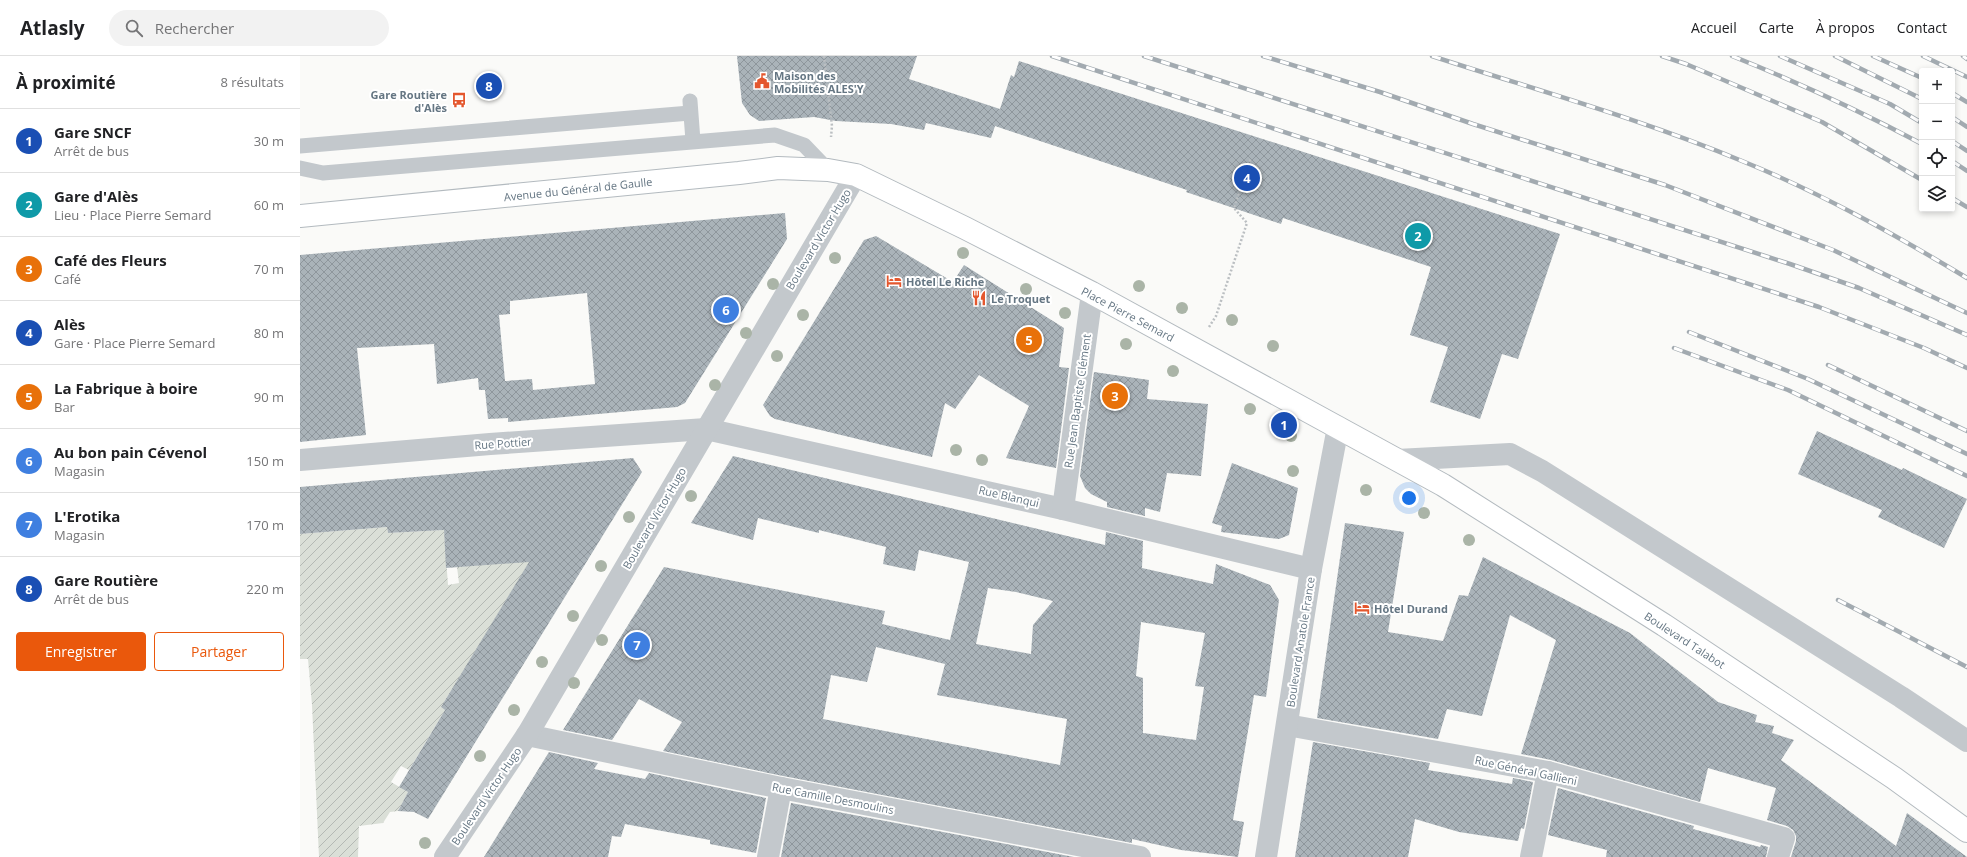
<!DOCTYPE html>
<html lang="fr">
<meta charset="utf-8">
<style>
:root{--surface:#fff;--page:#f2f2f2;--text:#202124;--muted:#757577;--line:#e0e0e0;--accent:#ea580c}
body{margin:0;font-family:"Open Sans",sans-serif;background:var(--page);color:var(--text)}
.controls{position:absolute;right:12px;top:12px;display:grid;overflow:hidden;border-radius:4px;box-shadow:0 2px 6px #0003}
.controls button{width:36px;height:36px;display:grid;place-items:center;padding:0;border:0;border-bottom:1px solid var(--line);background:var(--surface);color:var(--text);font:20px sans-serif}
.you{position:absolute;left:1109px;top:442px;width:14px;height:14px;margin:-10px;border:3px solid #fff;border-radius:50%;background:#1a73e8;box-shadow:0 0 0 6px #1a73e833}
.badge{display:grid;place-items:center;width:26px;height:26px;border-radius:50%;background:var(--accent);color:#fff;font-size:13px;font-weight:700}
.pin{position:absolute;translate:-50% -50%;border:2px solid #fff;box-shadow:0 1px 4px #0006}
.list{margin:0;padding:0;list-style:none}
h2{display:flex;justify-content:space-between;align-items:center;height:52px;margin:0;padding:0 16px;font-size:17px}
h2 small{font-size:13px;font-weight:400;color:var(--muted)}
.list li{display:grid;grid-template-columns:26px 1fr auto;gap:12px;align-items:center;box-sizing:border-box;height:64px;padding:0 16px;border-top:1px solid var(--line)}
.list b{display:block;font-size:15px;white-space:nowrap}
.list p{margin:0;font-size:13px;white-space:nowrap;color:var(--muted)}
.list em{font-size:13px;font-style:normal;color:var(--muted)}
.actions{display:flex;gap:8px;padding:12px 16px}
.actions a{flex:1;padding:9px 0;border:1px solid var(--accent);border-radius:4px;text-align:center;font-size:14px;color:var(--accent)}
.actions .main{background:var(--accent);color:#fff}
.icon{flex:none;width:22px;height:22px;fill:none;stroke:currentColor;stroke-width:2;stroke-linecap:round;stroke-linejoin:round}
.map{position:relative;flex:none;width:1667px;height:801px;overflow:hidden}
header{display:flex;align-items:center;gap:24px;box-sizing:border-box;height:56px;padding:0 20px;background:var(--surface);border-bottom:1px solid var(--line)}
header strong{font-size:19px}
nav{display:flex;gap:22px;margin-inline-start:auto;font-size:14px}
.search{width:280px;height:36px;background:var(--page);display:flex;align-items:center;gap:10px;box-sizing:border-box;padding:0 14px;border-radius:22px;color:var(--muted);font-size:15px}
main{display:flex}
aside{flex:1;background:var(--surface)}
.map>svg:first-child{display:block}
.garden{fill:url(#garden-furrows)}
.building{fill:url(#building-cross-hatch);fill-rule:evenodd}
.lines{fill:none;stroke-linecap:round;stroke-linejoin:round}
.secondary-casing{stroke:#b3babf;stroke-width:24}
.path{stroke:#bbbfc2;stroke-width:2.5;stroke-dasharray:2 2;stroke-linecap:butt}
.service{stroke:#c3c8cc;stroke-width:15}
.minor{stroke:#c3c8cc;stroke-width:22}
.tertiary{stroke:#c3c8cc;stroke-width:22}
.secondary{stroke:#fff;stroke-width:22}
.rail-casing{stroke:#a2aab0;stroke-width:4.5}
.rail{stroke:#fff;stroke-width:3;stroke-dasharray:9;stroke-linecap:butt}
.tree{fill:#aab4a7}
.labels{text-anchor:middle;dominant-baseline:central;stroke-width:4;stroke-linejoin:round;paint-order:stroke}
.poi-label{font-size:11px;font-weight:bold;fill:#657683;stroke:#fff;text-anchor:start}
.street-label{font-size:11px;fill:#657683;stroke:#fff}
</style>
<header>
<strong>Atlasly</strong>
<div class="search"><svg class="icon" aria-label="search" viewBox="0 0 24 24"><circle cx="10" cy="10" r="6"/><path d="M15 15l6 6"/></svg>Rechercher</div>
<nav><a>Accueil</a><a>Carte</a><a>À propos</a><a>Contact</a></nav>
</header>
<main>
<aside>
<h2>À proximité<small>8 résultats</small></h2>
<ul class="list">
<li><span class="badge" style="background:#1a4fb4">1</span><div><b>Gare SNCF</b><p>Arrêt de bus</p></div><em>30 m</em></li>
<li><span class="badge" style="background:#0f9aa8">2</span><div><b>Gare d'Alès</b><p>Lieu · Place Pierre Semard</p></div><em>60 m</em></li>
<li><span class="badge" style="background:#e8710a">3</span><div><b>Café des Fleurs</b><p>Café</p></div><em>70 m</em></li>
<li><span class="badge" style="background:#1a4fb4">4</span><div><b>Alès</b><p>Gare · Place Pierre Semard</p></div><em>80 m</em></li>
<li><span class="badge" style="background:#e8710a">5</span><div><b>La Fabrique à boire</b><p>Bar</p></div><em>90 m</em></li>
<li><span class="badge" style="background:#3f7fe0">6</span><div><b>Au bon pain Cévenol</b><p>Magasin</p></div><em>150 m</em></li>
<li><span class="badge" style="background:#3f7fe0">7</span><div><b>L'Erotika</b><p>Magasin</p></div><em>170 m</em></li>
<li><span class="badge" style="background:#1a4fb4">8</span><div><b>Gare Routière</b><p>Arrêt de bus</p></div><em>220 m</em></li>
</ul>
<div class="actions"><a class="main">Enregistrer</a><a>Partager</a></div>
</aside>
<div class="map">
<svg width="1667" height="801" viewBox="0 0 1667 801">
<defs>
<pattern id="garden-furrows" width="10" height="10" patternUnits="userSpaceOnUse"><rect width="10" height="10" fill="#dadfd7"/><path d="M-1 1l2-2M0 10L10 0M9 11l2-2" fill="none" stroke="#b4b9b4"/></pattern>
<pattern id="building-cross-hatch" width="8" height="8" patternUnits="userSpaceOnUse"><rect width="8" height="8" fill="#aab3b9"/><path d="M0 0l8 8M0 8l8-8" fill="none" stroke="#8e969c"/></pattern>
</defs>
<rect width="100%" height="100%" fill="#fafaf8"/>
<path class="garden" d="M263,452L141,651L145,654L109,714L101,710L91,726L108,736L98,755L90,756L83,767L59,770L58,801H19L12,649L8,603H0V478L87,471L88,477L144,474L148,529L159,527L157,511L205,507Z"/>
<g class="building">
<path d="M437,0H617L609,23L700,53L711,19L714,21L719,5L1260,178L1218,303L1202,298L1180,363L1130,346L1148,291L1110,279L1131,211L983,162L981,168L886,136L887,134L695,70L691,82L626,67L624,74L591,68L536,65L514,61L459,65L450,59L442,47Z"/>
<path d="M485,157L487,183L385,347L377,351L208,366V362L188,363L185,334H179L178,322L137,328L134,288L57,292L66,379L0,386V199ZM287,237L295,328L233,334L232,323L205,325L199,259L210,258V245Z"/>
<path d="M576,180L653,226L664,209L764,272L759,311L769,312L756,412L706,402L729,350L679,319L655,353L645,347L632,401L475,363L470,360L463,349L564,184Z"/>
<path d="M794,316L849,324L847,343L908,348L901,420L867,417L860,456L845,452V460L807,451V446L791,438L785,432L780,420Z"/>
<path d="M1517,375L1602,414L1603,412L1667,443L1644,492L1578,461L1582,454L1498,418Z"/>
<path d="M433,400L805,489L806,476L843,485L842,512L913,528L916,508L970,529L979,544L966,641L954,639L933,764L944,766L938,801L881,794L832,783V787L483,720L363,695L382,666L339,643L312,684L263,674L364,511L585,555L582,568L650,584L669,506L619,494L615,515L583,508L586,491L519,474V477L458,462L453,484L391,467ZM688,532L716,536L753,545L733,569L731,598L676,588ZM841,566L905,577L895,630L904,631L896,684L843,677V622L836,620ZM576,591L645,608L637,639L767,663L760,709L523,663L531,619L567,626Z"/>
<path d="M333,402L342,416L128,763L114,756L98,755L108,736L99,731L145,654L141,651L229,506L146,512L144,474L88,477L87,471L0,478V431Z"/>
<path d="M932,407L998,432L989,479L979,483L921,476L922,470L912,467Z"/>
<path d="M1045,467L1104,476L1088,576L1143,585L1159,539L1168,540L1183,501L1330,577L1418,646L1457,659L1455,666L1474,670L1472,677L1494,684L1481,704L1596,790L1607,757L1667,801H1491L1496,785V780L1493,774L1487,770L1467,764L1476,732L1408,712L1400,746L1251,704L1221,698L1256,584L1210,559L1182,660L1147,653L1138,683L1017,662Z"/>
<path d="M1013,686L1130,707L1128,714L1212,728L1213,722L1233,726L1224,773L1221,772L1218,785L1159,776L1115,763L1108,801H995Z"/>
<path d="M249,696L298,707L294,713L345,723L349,717L466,742L456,797L410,788V784L325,768L321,781L312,780L308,801H184Z"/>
<path d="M1258,732L1394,770L1393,773L1460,791L1461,789L1468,791L1466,801H1306L1307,794L1248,779Z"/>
<path d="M491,747L774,801H481Z"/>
</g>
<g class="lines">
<g class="secondary-casing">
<path id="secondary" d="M0,160L439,117L478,112L528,114L556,119L665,172L792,237L1143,429L1364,569L1594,722L1667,775"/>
</g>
<g class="path">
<path d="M524,0L532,70L531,81"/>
<path d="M909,271L916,260L947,167L934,152L951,102"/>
</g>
<g class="service">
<path d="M390,45L393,85"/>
<path d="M0,90L390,57"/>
<path d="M0,112L23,117L475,79L504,89L528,114"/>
</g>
<g class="minor">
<path d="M0,404L190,388L406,373L763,453L1011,513"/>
<path d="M1097,404L1210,398L1242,415L1601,641L1667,685"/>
<path d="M763,453L792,237"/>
<path d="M987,669L1248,716L1484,782L1478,801"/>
<path d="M227,679L481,732L840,801"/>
<path d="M468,801L481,732"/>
<path d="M966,801L1011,513L1038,371"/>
<path d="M1231,801L1248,716"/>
</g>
<path class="tertiary" d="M145,801L227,679L556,119"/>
<use href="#secondary" class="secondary"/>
<g class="rail-casing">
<g id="rail">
<path d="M752,0L1519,251L1624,292L1667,312"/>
<path d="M844,0L1490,208L1559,232L1667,279"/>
<path d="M963,0L1080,36L1173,68L1365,129L1533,194L1667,257"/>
<path d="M1132,0C1236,34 1341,63 1442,105C1521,137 1594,178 1667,222"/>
<path d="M1362,0L1386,8L1522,66L1622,124"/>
<path d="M1432,0C1497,26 1560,55 1622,88"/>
<path d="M1480,0L1590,48L1622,67"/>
<path d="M1535,0L1622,43"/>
<path d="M1573,0L1622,22"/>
<path d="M1623,0L1667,21"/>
<path d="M1663,0L1667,3"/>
<path d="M1652,37L1667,46"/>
<path d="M1652,61L1667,71"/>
<path d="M1652,85L1667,95"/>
<path d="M1652,105L1667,115"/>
<path d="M1652,142L1667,151"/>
<path d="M1389,276L1508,323L1667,398"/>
<path d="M1374,292L1488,334L1667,420"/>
<path d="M1528,309L1667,375"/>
<path d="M1538,544L1667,611"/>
</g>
</g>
<use href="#rail" class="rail"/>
</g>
<g class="tree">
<circle cx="663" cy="197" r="6"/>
<circle cx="535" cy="202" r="6"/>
<circle cx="473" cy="228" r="6"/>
<circle cx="839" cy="230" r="6"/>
<circle cx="726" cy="233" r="6"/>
<circle cx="882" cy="252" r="6"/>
<circle cx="765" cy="257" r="6"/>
<circle cx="503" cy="259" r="6"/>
<circle cx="932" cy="264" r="6"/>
<circle cx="446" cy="277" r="6"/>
<circle cx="826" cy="288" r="6"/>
<circle cx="973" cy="290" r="6"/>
<circle cx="477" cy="300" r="6"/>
<circle cx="873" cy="315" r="6"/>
<circle cx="415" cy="329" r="6"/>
<circle cx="950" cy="353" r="6"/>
<circle cx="991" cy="380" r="6"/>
<circle cx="656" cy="394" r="6"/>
<circle cx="682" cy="404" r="6"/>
<circle cx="993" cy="415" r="6"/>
<circle cx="1066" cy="434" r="6"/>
<circle cx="391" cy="440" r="6"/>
<circle cx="1124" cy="457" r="6"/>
<circle cx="329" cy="461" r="6"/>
<circle cx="1169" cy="484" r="6"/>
<circle cx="301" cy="510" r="6"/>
<circle cx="273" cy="560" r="6"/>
<circle cx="302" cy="584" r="6"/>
<circle cx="242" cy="606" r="6"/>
<circle cx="274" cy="627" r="6"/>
<circle cx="214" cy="654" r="6"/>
<circle cx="180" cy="700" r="6"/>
<circle cx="125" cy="787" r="6"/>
</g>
<defs>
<g id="civic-bare" transform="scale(1.2)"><path d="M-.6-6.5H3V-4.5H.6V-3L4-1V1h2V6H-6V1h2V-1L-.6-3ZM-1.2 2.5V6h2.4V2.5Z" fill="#e4572e" stroke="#fff" stroke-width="2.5" paint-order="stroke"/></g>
<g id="bus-bare" transform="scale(1.2)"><path d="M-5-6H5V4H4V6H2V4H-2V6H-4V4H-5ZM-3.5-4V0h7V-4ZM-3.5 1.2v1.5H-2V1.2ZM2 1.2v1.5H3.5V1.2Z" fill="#e4572e" stroke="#fff" stroke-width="2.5" paint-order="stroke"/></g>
<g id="hotel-bare" transform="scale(1.2)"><path d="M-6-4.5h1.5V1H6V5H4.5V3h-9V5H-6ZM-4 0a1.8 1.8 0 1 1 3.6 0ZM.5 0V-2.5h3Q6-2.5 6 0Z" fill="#e4572e" stroke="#fff" stroke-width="2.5" paint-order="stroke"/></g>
<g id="restaurant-bare" transform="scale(1.2)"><path d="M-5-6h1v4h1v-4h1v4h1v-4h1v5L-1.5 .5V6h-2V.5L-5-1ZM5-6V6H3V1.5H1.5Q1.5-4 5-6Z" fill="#e4572e" stroke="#fff" stroke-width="2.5" paint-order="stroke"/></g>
</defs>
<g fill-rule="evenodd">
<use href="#civic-bare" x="462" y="25"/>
<use href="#bus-bare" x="159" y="44"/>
<use href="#hotel-bare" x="594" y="225"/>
<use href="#restaurant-bare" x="679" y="242"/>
<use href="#hotel-bare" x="1062" y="552"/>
</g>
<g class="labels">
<g class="poi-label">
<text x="474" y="19">Maison des<tspan x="474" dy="13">Mobilités ALES'Y</tspan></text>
<text x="147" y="38" text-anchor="end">Gare Routière<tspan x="147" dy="13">d'Alès</tspan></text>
<text x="606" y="225">Hôtel Le Riche</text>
<text x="691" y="242">Le Troquet</text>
<text x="1074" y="552">Hôtel Durand</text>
</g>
<g class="street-label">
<text transform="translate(278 133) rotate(-6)">Avenue du Général de Gaulle</text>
<text transform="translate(518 183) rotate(-59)">Boulevard Victor Hugo</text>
<text transform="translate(828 258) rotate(28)">Place Pierre Semard</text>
<text transform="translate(777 345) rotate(-82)">Rue Jean Baptiste Clément</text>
<text transform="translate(203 387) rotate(-4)">Rue Pottier</text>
<text transform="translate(709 440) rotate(13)">Rue Blanqui</text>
<text transform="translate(354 462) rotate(-60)">Boulevard Victor Hugo</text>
<text transform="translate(1385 584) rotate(33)">Boulevard Talabot</text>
<text transform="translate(1000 586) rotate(-81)">Boulevard Anatole France</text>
<text transform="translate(1226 714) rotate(12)">Rue Général Gallieni</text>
<text transform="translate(186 740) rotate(-56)">Boulevard Victor Hugo</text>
<text transform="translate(533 742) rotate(11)">Rue Camille Desmoulins</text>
</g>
</g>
</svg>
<div class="controls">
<button>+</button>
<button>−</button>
<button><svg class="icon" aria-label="locate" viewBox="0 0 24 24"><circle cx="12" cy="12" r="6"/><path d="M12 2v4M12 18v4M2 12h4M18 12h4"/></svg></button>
<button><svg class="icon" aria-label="layers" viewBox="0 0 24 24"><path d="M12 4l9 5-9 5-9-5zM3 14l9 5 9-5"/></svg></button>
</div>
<div class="you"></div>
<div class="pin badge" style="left:984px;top:369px;background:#1a4fb4">1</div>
<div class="pin badge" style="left:1118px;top:180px;background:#0f9aa8">2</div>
<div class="pin badge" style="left:815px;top:340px;background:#e8710a">3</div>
<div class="pin badge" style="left:947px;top:122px;background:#1a4fb4">4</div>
<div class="pin badge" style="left:729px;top:284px;background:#e8710a">5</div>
<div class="pin badge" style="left:426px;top:254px;background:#3f7fe0">6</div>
<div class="pin badge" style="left:337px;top:589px;background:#3f7fe0">7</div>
<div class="pin badge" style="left:189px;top:30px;background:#1a4fb4">8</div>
</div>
</main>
